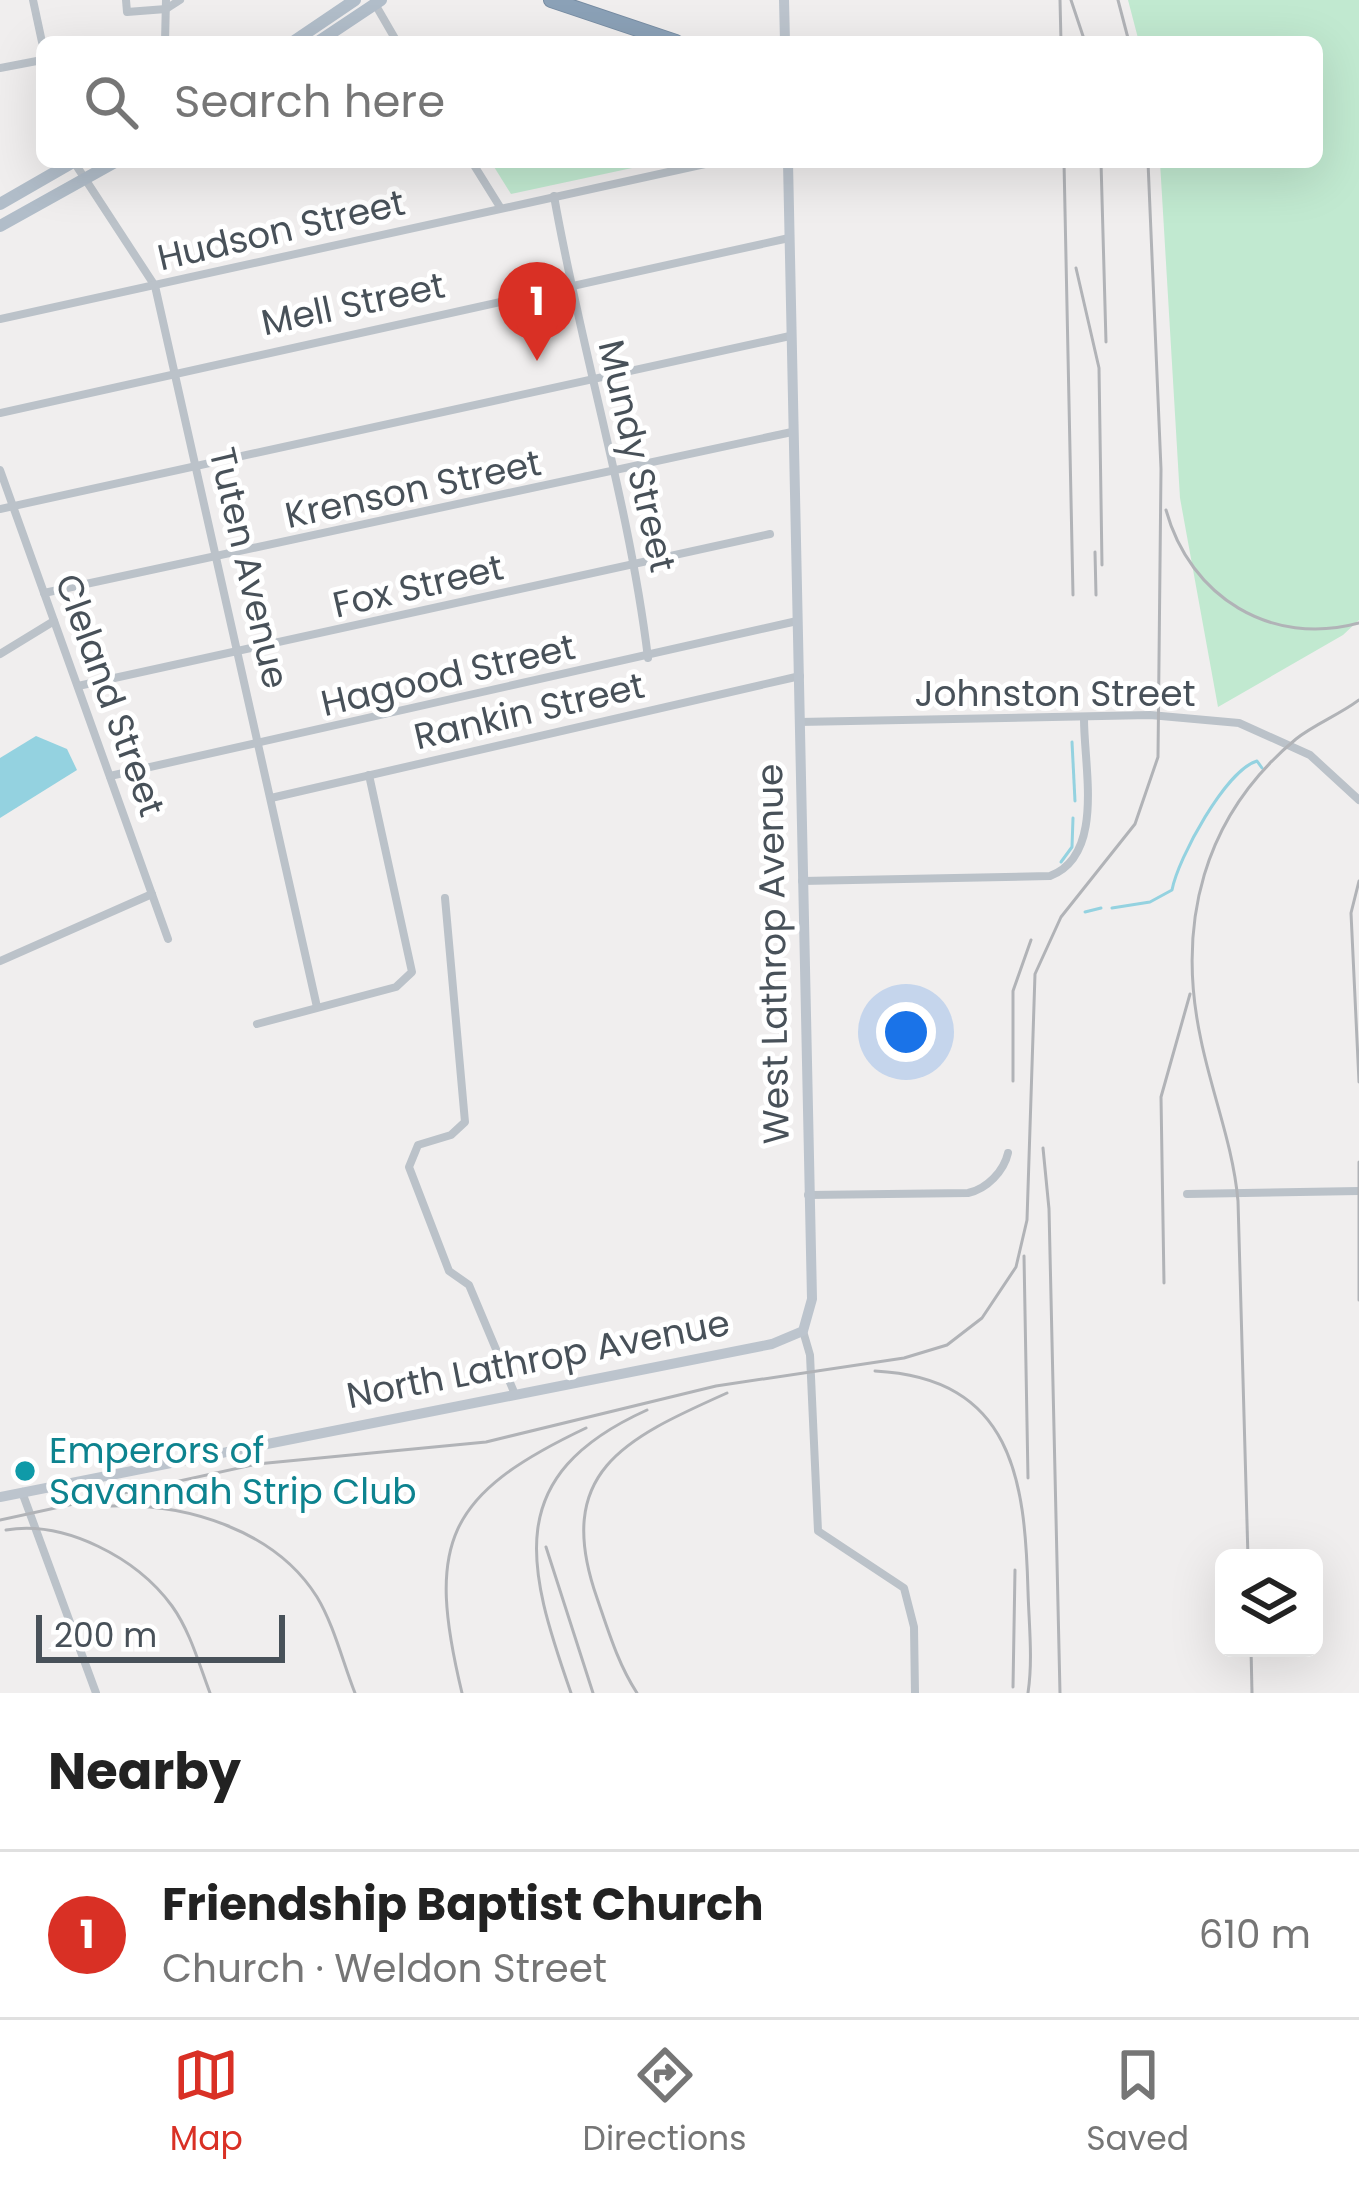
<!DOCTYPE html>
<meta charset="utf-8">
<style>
:root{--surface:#fff;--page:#f2f2f2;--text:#222;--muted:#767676;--line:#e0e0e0;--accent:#d93025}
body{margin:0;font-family:Poppins,sans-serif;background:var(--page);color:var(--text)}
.controls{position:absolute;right:36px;bottom:36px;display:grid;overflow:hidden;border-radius:18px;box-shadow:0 12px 48px #0002}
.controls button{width:108px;height:108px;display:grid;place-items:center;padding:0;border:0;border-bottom:3px solid var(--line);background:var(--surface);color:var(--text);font:60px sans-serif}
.scale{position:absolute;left:36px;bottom:30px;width:249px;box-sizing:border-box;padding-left:12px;border:6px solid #485159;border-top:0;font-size:33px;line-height:42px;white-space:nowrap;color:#485159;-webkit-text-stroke:9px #fff;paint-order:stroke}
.you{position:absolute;left:906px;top:1032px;width:42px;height:42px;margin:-30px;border:9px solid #fff;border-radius:50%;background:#1a73e8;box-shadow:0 0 0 18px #1a73e833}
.badge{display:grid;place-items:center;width:78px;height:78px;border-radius:50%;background:var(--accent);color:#fff;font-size:39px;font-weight:700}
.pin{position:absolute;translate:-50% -99px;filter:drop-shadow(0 3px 6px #0008)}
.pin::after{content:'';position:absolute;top:63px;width:42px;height:36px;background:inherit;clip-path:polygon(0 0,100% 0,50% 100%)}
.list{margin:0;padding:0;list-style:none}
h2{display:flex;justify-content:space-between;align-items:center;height:156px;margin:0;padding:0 48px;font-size:51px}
h2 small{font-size:39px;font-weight:400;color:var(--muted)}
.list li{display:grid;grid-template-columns:78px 1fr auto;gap:36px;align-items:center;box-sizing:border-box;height:168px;padding:0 48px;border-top:3px solid var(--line)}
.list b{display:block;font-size:45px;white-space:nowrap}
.list p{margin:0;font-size:39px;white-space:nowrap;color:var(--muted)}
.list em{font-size:39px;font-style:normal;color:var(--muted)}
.icon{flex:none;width:66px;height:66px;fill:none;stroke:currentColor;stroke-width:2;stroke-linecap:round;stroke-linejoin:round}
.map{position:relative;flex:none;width:1359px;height:1693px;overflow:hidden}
.search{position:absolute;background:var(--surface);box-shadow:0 12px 48px #0002;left:36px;right:36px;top:36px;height:132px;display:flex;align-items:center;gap:30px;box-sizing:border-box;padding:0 42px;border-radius:18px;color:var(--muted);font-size:45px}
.sheet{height:324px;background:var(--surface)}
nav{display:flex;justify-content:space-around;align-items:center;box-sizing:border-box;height:168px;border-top:3px solid var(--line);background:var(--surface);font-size:33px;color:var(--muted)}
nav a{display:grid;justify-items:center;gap:6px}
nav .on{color:var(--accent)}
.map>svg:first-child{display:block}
.green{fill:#c1e9d0}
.water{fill:#94d2e0}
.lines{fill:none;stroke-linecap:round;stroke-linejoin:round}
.stream{stroke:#94d2e0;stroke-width:3}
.highway-casing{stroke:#778ca2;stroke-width:16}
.street{stroke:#bbc2c9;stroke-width:8}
.secondary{stroke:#bcc4cd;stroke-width:10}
.primary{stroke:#b1bdc9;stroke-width:12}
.highway{stroke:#8ba1b7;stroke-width:14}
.rail{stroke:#b1b3b7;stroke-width:3}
.culture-dot{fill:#0f9aa8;stroke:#fff;stroke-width:4.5}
.labels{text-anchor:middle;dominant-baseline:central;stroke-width:10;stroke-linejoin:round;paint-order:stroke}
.street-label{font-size:36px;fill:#485159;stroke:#fff}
.culture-label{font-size:36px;fill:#0d838f;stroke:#fff;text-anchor:start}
</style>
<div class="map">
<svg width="1359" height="1693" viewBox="0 0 1359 1693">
<rect width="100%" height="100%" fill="#f0eeee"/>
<g class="green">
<path d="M1128,0H1359V620L1343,635L1218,707L1180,498L1160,162H1317V42H1139Z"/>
<path d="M491,162H660L511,194Z"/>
</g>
<path class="water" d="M36,736L67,749L77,770L0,818V758Z"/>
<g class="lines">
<g class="stream">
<path d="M1072,742L1075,801"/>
<path d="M1061,862L1072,847L1073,818"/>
<path d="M1112,908L1150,902L1172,890C1178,858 1226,770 1257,761L1262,768"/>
<path d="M1085,912L1101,908"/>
</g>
<g class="highway-casing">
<path id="highway" d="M551,0L676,42"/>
</g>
<g class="street">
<path d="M33,0L42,42"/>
<path d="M126,0L127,12L166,9L180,0"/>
<path d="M375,4L397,42"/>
<path d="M165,42L166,0"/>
<path d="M0,68L42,60"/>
<path d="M74,162L155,286L317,1007"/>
<path d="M472,162L500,207"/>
<path d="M554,196C581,351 629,502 648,658"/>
<path d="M0,319L714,162"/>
<path d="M0,413L789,238"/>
<path d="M0,470L168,939"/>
<path d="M0,509L790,336"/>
<path d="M44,593L792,432"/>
<path d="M0,654L54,621"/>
<path d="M78,686L770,534"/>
<path d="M799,722L1150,715L1239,723L1310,755L1359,800"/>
<path d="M110,776L797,621"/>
<path d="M271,798L800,676"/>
<path d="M802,881L1050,876C1105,855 1084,768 1084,719"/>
<path d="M445,898L465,1122L451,1135L418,1145L409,1167L449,1271L469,1285L514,1392"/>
<path d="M0,961L152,894"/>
<path d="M257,1024L396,987L412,972L369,775"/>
<path d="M1187,1194L1359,1191"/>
<path d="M808,1195L968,1193C987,1189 1004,1171 1008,1153"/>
<path d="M803,1331L810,1355L818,1531L904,1588L914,1627L915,1693"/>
<path d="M22,1492L96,1693"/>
</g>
<g class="secondary">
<path d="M784,0L785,42"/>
<path d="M0,1497L772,1344L803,1331L812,1299L788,162"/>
</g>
<g class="primary">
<path d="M293,42L355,0"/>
<path d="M318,42L381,0"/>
<path d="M0,204L73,162"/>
<path d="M0,226L115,162"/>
</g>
<use href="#highway" class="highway"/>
<g class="rail">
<path d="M1060,0L1061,42"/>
<path d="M1071,0L1085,42"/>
<path d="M1118,0L1129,42"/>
<path d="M1064,162L1073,595"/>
<path d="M1101,162L1106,342"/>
<path d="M1076,268L1099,368L1102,565"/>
<path d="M1166,510C1190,597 1271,647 1359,623"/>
<path d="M1095,552L1096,595"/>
<path d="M1359,881L1351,913L1359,1082"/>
<path d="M1013,1081V991L1031,940"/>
<path d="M1043,1148L1049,1209L1060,1693"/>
<path d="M1359,1162V1300"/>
<path d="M1024,1256L1028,1478"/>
<path d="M1164,1283L1161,1097L1190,994"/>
<path d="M875,1371C1013,1378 1025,1480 1028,1591C1029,1625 1033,1660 1028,1693"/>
<path d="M111,1506C186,1503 275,1530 317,1597C334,1625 343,1663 355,1693"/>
<path d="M0,1520L257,1464L486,1442L716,1386L904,1358L947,1345L982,1318L1016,1267L1027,1220L1035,974L1061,917L1135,824L1158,757L1161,469L1148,162"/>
<path d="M6,1530C65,1520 137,1558 172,1606C190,1631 199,1664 210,1693"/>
<path d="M546,1547L593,1693"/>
<path d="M1248,1558L1238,1201C1233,1145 1212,1094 1201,1040C1176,924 1203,816 1296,739C1315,724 1339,715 1359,700"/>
<path d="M1251,1648L1252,1693"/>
<path d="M1013,1687L1015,1570"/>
<path d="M462,1693C426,1543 445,1495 586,1428"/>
<path d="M571,1693C527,1567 501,1476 647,1410"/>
<path d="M637,1693C618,1664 608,1630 597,1598C553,1472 624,1439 727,1393"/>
</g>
</g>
<circle class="culture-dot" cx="25" cy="1471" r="12"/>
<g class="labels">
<g class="street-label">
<text transform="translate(281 230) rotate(-13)">Hudson Street</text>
<text transform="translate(353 304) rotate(-12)">Mell Street</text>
<text transform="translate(637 456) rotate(77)">Mundy Street</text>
<text transform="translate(413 489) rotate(-12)">Krenson Street</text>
<text transform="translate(249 568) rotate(77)">Tuten Avenue</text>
<text transform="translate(418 586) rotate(-13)">Fox Street</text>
<text transform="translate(448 675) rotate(-13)">Hagood Street</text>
<text x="1055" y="693">Johnston Street</text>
<text transform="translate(110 695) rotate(70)">Cleland Street</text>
<text transform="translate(529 711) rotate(-13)">Rankin Street</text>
<text transform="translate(773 954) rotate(-91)">West Lathrop Avenue</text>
<text transform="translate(538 1359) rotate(-11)">North Lathrop Avenue</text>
</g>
<g class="culture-label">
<text x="49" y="1450">Emperors of<tspan x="49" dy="41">Savannah Strip Club</tspan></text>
</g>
</g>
</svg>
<div class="controls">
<button><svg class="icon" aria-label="layers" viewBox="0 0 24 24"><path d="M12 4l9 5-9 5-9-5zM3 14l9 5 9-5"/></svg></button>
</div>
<div class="scale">200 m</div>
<div class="you"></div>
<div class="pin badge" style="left:537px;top:361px">1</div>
<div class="search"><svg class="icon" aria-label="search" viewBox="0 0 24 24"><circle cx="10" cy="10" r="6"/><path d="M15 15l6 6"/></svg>Search here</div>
</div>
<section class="sheet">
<h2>Nearby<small></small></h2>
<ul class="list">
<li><span class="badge">1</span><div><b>Friendship Baptist Church</b><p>Church · Weldon Street</p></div><em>610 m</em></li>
</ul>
</section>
<nav>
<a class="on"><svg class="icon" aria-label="map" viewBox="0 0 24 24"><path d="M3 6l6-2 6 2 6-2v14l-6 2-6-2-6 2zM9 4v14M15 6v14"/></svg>Map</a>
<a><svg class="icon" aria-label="directions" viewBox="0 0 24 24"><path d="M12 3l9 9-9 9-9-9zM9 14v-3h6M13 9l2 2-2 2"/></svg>Directions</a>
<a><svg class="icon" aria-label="saved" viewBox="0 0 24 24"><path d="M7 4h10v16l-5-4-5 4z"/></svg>Saved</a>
</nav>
